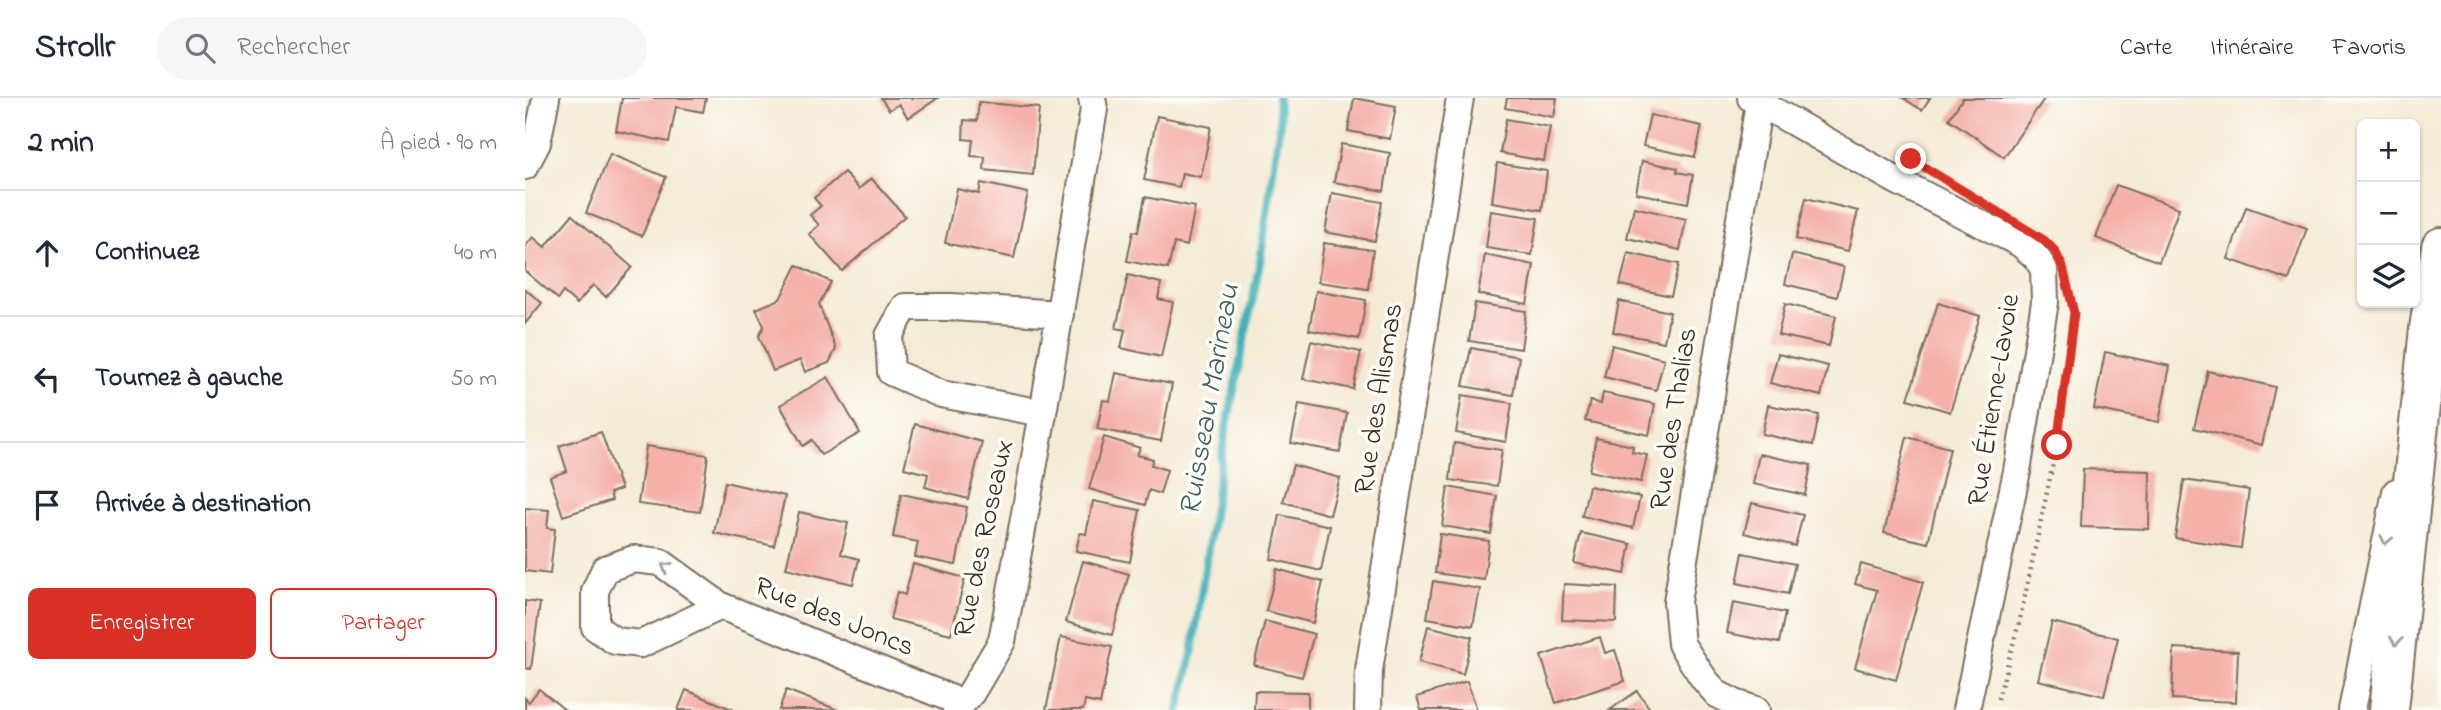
<!DOCTYPE html>
<html lang="fr">
<meta charset="utf-8">
<style>
:root{--surface:#fff;--page:#f6f6f7;--text:#1f2937;--muted:#747a83;--line:#e0e1e3;--accent:#d93025}
body{margin:0;font-family:"Indie Flower",sans-serif;background:var(--page);color:var(--text)}
.controls{position:absolute;right:21px;top:21px;display:grid;overflow:hidden;border-radius:10px;box-shadow:0 2px 5px #0004}
.controls button{width:63px;height:63px;display:grid;place-items:center;padding:0;border:0;border-bottom:2px solid var(--line);background:var(--surface);color:var(--text);font:35px sans-serif}
.stop{position:absolute;width:21px;height:21px;margin:-16px;border:5px solid #d93025;border-radius:50%;background:#fff}
.stop.end{background:#d93025;border-color:#fff;box-shadow:0 2px 7px #0008}
.list{margin:0;padding:0;list-style:none}
h2{display:flex;justify-content:space-between;align-items:center;height:91px;margin:0;padding:0 28px;font-size:30px}
h2 small{font-size:23px;font-weight:400;color:var(--muted)}
.list li{display:grid;grid-template-columns:46px 1fr auto;gap:21px;align-items:center;box-sizing:border-box;height:126px;padding:0 28px;border-top:2px solid var(--line)}
.list b{display:block;font-size:26px;white-space:nowrap}
.list em{font-size:23px;font-style:normal;color:var(--muted)}
.actions{display:flex;gap:14px;padding:21px 28px}
.actions a{flex:1;padding:16px 0;border:2px solid var(--accent);border-radius:10px;text-align:center;font-size:24px;color:var(--accent)}
.actions .main{background:var(--accent);color:#fff}
.icon{flex:none;width:38px;height:38px;fill:none;stroke:currentColor;stroke-width:2;stroke-linecap:round;stroke-linejoin:round}
.map{position:relative;flex:none;width:1916px;height:612px;overflow:hidden}
header{display:flex;align-items:center;gap:42px;box-sizing:border-box;height:98px;padding:0 35px;background:var(--surface);border-bottom:2px solid var(--line)}
header strong{font-size:33px}
nav{display:flex;gap:38px;margin-inline-start:auto;font-size:24px}
.search{width:490px;height:63px;background:var(--page);display:flex;align-items:center;gap:18px;box-sizing:border-box;padding:0 24px;border-radius:38px;color:var(--muted);font-size:26px}
main{display:flex}
aside{flex:1;background:var(--surface)}
.map>svg:first-child{display:block}
.lines{fill:none;stroke-linecap:round;stroke-linejoin:round}
.stream{stroke:#41b1ba;stroke-width:8}
.building{fill:#f4b0a9}
.minor-casing{stroke:#7c6e5e;stroke-width:30}
.highway-casing{stroke:#7c6e5e;stroke-width:42}
.path{stroke:#7c6e5e;stroke-width:4.5;stroke-dasharray:2 5;stroke-linecap:butt}
.minor{stroke:#fff;stroke-width:26}
.highway{stroke:#fff;stroke-width:38}
.oneway{stroke:#a79f9a}
.route{stroke:#d93025;stroke-width:9}
.labels{text-anchor:middle;dominant-baseline:central;stroke-width:7;stroke-linejoin:round;paint-order:stroke}
.street-label{font-size:28px;fill:#3b2a1e;stroke:#fdfcf7}
.water-label{font-size:30px;font-style:italic;fill:#3d605c;stroke:#fdfcf7}
</style>
<header>
<strong>Strollr</strong>
<div class="search"><svg class="icon" aria-label="search" viewBox="0 0 24 24"><circle cx="10" cy="10" r="6"/><path d="M15 15l6 6"/></svg>Rechercher</div>
<nav><a>Carte</a><a>Itinéraire</a><a>Favoris</a></nav>
</header>
<main>
<aside>
<h2>2 min<small>À pied · 90 m</small></h2>
<ul class="list">
<li><svg class="icon" aria-label="ahead" viewBox="0 0 24 24"><path d="M12 20V5M6 11l6-6 6 6"/></svg><div><b>Continuez</b></div><em>40 m</em></li>
<li><svg class="icon" aria-label="left" viewBox="0 0 24 24"><path d="M17 20v-9H6M10 6l-5 5 5 5"/></svg><div><b>Tournez à gauche</b></div><em>50 m</em></li>
<li><svg class="icon" aria-label="arrive" viewBox="0 0 24 24"><path d="M6 21V4h12l-3 4 3 4H6"/></svg><div><b>Arrivée à destination</b></div></li>
</ul>
<div class="actions"><a class="main">Enregistrer</a><a>Partager</a></div>
</aside>
<div class="map">
<svg width="1916" height="612" viewBox="0 0 1916 612">
<rect width="100%" height="100%" fill="#fdfcf7"/>
<filter id="ink" filterUnits="userSpaceOnUse"><feTurbulence type="fractalNoise" baseFrequency=".0143" numOctaves="2"/><feDisplacementMap in="SourceGraphic" scale="14" xChannelSelector="R" yChannelSelector="G"/><feConvolveMatrix kernelMatrix="1 2 1 2 8 2 1 2 1" color-interpolation-filters="sRGB"/></filter>
<filter id="wash" filterUnits="userSpaceOnUse"><feTurbulence type="fractalNoise" baseFrequency=".00686" numOctaves="4" result="noise"/><feDisplacementMap in="SourceGraphic" scale="28" xChannelSelector="R" yChannelSelector="G"/><feGaussianBlur stdDeviation="1.57" result="paint"/><feColorMatrix in="noise" values="0 0 0 0 0 0 0 0 0 0 0 0 0 0 0 0 0 1.4 0 .05"/><feComposite in="paint" operator="in"/></filter>
<g filter="url(#wash)">
<rect width="100%" height="100%" fill="#f4ebd6"/>
<g class="lines">
<path class="stream" d="M654,612L667,556L700,337L735,164L755,24L753,0"/>
</g>
<g id="blocks">
<g class="building">
<path d="M97,0H181L178,14L151,9L144,44L91,33Z"/>
<path d="M356,0H413L383,20L374,6L364,12Z"/>
<path d="M829,0L871,8L865,41L823,33Z"/>
<path d="M982,0H1032L1029,19L980,10Z"/>
<path d="M1378,0H1405L1397,12Z"/>
<path d="M1438,0H1518L1519,1L1479,59L1424,21Z"/>
<path d="M454,4L514,10L508,77L459,72L460,59L446,58L448,42L438,41L439,22L452,23Z"/>
<path d="M1125,17L1177,28L1170,59L1118,48Z"/>
<path d="M632,18L686,29L676,79L657,75L654,89L619,82Z"/>
<path d="M981,21L1025,29L1019,63L975,55Z"/>
<path d="M816,46L865,55L859,93L809,84Z"/>
<path d="M85,56L141,79L117,138L61,115Z"/>
<path d="M1117,63L1153,70L1152,74L1168,77L1163,105L1111,95Z"/>
<path d="M972,65L1022,73L1017,112L967,104Z"/>
<path d="M319,74L334,91L346,80L380,118L317,173L284,136L294,127L285,117L296,108L289,100Z"/>
<path d="M456,85L503,95L489,160L420,145L432,91L454,96Z"/>
<path d="M1591,87L1654,110L1634,164L1571,140Z"/>
<path d="M807,95L857,104L850,143L800,134Z"/>
<path d="M620,99L670,109L662,148L649,145L643,171L602,163L608,133L613,134Z"/>
<path d="M1281,100L1333,113L1323,153L1271,141Z"/>
<path d="M1109,109L1161,121L1155,152L1102,140Z"/>
<path d="M1721,109L1782,130L1764,182L1703,161Z"/>
<path d="M966,113L1013,120L1007,157L961,150Z"/>
<path d="M47,117L107,169L81,199L68,187L52,206L38,194L33,201L0,173V149L8,139L20,149Z"/>
<path d="M799,145L848,152L843,191L793,184Z"/>
<path d="M1103,155L1154,166L1146,198L1095,187Z"/>
<path d="M1267,156L1319,169L1312,199L1260,186Z"/>
<path d="M960,157L1009,167L1002,206L953,196Z"/>
<path d="M272,167L306,184L294,206L311,251L304,265L280,274L275,262L248,273L234,238L239,228L231,211L255,201Z"/>
<path d="M603,177L636,185L633,201L648,204L636,259L596,250L600,232L591,230Z"/>
<path d="M0,191L17,205L0,226Z"/>
<path d="M791,193L841,202L834,241L784,232Z"/>
<path d="M1094,203L1145,214L1139,244L1088,234Z"/>
<path d="M950,205L1001,213L996,251L944,243Z"/>
<path d="M1413,205L1455,218L1425,314L1383,301Z"/>
<path d="M1260,206L1311,218L1304,248L1253,237Z"/>
<path d="M786,243L836,254L828,291L778,281Z"/>
<path d="M1087,247L1139,261L1131,292L1079,279Z"/>
<path d="M946,250L994,259L988,297L938,288Z"/>
<path d="M1580,254L1645,268L1634,324L1569,311Z"/>
<path d="M1253,256L1303,268L1296,298L1245,285Z"/>
<path d="M1683,273L1750,289L1737,347L1669,330Z"/>
<path d="M591,275L647,286L636,343L572,331L578,302L585,303Z"/>
<path d="M303,279L335,335L296,357L287,342L278,348L255,307Z"/>
<path d="M1078,295L1130,306L1124,337L1060,323L1065,303L1076,306Z"/>
<path d="M937,297L987,305L981,344L931,335Z"/>
<path d="M774,306L822,315L815,354L766,345Z"/>
<path d="M1243,307L1294,317L1288,347L1237,336Z"/>
<path d="M390,326L457,344L443,401L400,389L403,376L379,370Z"/>
<path d="M76,334L96,391L85,395L87,402L38,418L25,379L42,373L34,348Z"/>
<path d="M579,339L615,350L612,357L628,361L626,367L642,372L635,396L624,392L620,407L564,391Z"/>
<path d="M1382,339L1425,350L1403,445L1359,435Z"/>
<path d="M1071,340L1108,348L1107,354L1122,357L1116,384L1064,373Z"/>
<path d="M929,345L977,352L972,388L925,382Z"/>
<path d="M121,348L183,357L175,414L113,406Z"/>
<path d="M1234,356L1286,367L1280,397L1228,386Z"/>
<path d="M768,367L815,380L805,417L758,404Z"/>
<path d="M1558,371L1625,373L1624,431L1556,429Z"/>
<path d="M1659,382L1724,392L1716,450L1650,440Z"/>
<path d="M200,384L260,398L249,448L189,435Z"/>
<path d="M1064,388L1115,399L1108,430L1057,418Z"/>
<path d="M923,389L972,398L966,436L917,428Z"/>
<path d="M376,396L442,409L431,467L390,459L393,444L368,439Z"/>
<path d="M568,403L615,412L605,464L551,453L555,435L561,436Z"/>
<path d="M1227,405L1278,417L1270,448L1219,435Z"/>
<path d="M0,410L24,412L22,430L30,431L25,476L0,473Z"/>
<path d="M274,414L323,425L316,456L334,461L328,486L261,470Z"/>
<path d="M755,417L805,428L796,473L746,461Z"/>
<path d="M1056,435L1106,446L1100,476L1049,465Z"/>
<path d="M915,436L964,443L959,482L910,475Z"/>
<path d="M1218,455L1270,466L1263,496L1212,485Z"/>
<path d="M558,463L604,476L587,537L541,524Z"/>
<path d="M388,466L440,480L426,536L365,521L372,494L380,497Z"/>
<path d="M1336,466L1398,484L1371,582L1330,570L1352,492L1330,486Z"/>
<path d="M752,471L798,484L788,525L741,513Z"/>
<path d="M908,483L955,491L948,528L902,520Z"/>
<path d="M1039,486L1092,489L1091,524L1037,522Z"/>
<path d="M0,503L15,505L6,571L0,570Z"/>
<path d="M1208,505L1260,515L1254,545L1202,535Z"/>
<path d="M740,523L789,536L777,579L729,567Z"/>
<path d="M1527,524L1593,540L1579,598L1513,582Z"/>
<path d="M903,528L947,539L938,576L894,564Z"/>
<path d="M536,539L587,549L575,606L560,603L558,612H521Z"/>
<path d="M1075,539L1080,555L1090,552L1100,583L1031,605L1016,558Z"/>
<path d="M1649,550L1713,553L1711,604L1647,601Z"/>
<path d="M942,583L952,612H896L892,599Z"/>
<path d="M14,591L40,612H0V600L4,604Z"/>
<path d="M161,592L209,612H153Z"/>
<path d="M261,592L313,612H254Z"/>
<path d="M730,593L783,594V612H729Z"/>
<path d="M1112,593L1126,612H1085Z"/>
</g>
</g>
</g>
<g filter="url(#ink)">
<use href="#blocks" fill-opacity="0" stroke="#7c6e5e" stroke-width="2"/>
<g class="lines">
<g class="minor-casing">
<g id="minor">
<path d="M1226,0L1372,83L1496,146L1511,159L1519,171L1520,204L1492,373L1441,612"/>
<path d="M0,68L12,45L21,0"/>
<path d="M518,315L416,296L366,274L364,238L380,209H427L535,216"/>
<path d="M196,508L116,546L90,543L70,529V493L80,471L109,461L135,464L196,508L437,605"/>
<path d="M431,612L446,595L477,543L518,315L569,11L567,0"/>
<path d="M843,612L844,572L935,0"/>
<path d="M1231,612L1210,605L1192,596L1179,581L1156,546L1152,504L1234,5"/>
<path d="M1827,612L1871,394"/>
</g>
</g>
<g class="highway-casing">
<path id="highway" d="M1864,612L1904,231L1916,149"/>
</g>
<path class="path" d="M1473,601L1495,521L1532,347L1549,215L1548,208"/>
<use href="#minor" class="minor"/>
<use href="#highway" class="highway"/>
</g>
<defs><path id="oneway-chevron" d="M-2-3.5L2.5 0L-2 3.5" fill="none" stroke-width="1.6" stroke-linecap="round" stroke-linejoin="round" transform="scale(1.75)"/></defs>
<g class="oneway">
<use href="#oneway-chevron" transform="translate(1861 442) rotate(101)"/>
<use href="#oneway-chevron" transform="translate(141 469) rotate(-150)"/>
<use href="#oneway-chevron" transform="translate(1871 543) rotate(96)"/>
</g>
</g>
<g class="lines" filter="url(#ink)">
<path class="route" d="M1386,61L1519,142L1530,153L1538,169L1549,215L1532,347"/>
</g>
<g class="labels">
<g class="street-label">
<text transform="translate(855 301) rotate(-81)">Rue des Alismas</text>
<text transform="translate(1470 302) rotate(-81)">Rue Étienne-Lavoie</text>
<text transform="translate(1150 321) rotate(-81)">Rue des Thalias</text>
<text transform="translate(460 441) rotate(-78)">Rue des Roseaux</text>
<text transform="translate(309 520) rotate(22)">Rue des Joncs</text>
</g>
<g class="water-label">
<text transform="translate(686 302) rotate(-80)">Ruisseau Marineau</text>
</g>
</g>
</svg>
<div class="controls">
<button>+</button>
<button>−</button>
<button><svg class="icon" aria-label="layers" viewBox="0 0 24 24"><path d="M12 4l9 5-9 5-9-5zM3 14l9 5 9-5"/></svg></button>
</div>
<div class="stop" style="left:1532px;top:347px"></div>
<div class="stop end" style="left:1386px;top:61px"></div>
</div>
</main>
